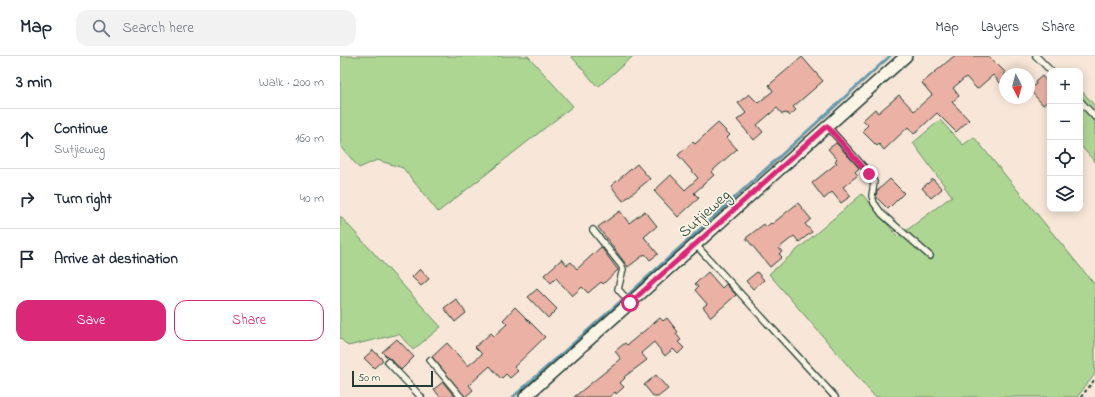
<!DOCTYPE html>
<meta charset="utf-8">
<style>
:root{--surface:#fff;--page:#f2f2f3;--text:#1f2937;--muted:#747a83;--line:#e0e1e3;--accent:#db2777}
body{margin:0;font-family:"Indie Flower",sans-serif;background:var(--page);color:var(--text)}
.controls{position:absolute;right:12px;top:12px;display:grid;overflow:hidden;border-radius:8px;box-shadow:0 2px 10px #0003}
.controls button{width:36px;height:36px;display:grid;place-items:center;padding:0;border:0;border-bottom:1px solid var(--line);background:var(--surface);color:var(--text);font:20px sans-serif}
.compass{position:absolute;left:659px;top:12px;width:36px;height:36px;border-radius:50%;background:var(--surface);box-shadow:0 2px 10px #0003;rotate:174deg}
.scale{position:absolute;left:12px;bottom:10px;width:81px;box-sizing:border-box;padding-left:4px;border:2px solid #1f3d34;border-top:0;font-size:11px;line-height:14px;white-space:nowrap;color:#1f3d34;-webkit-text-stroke:3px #fcf5e5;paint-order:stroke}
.stop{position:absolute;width:12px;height:12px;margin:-9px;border:3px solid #db2777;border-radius:50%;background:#fff}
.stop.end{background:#db2777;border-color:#fff;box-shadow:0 1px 4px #0008}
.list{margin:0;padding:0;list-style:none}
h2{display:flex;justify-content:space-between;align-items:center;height:52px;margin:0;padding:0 16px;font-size:17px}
h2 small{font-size:13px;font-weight:400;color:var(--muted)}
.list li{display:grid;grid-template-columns:26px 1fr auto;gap:12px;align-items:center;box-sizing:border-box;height:60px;padding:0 16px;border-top:1px solid var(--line)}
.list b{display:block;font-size:15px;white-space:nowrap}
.list p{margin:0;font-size:13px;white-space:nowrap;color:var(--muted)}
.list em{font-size:13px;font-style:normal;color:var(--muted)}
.actions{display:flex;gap:8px;padding:12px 16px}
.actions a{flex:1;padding:9px 0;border:1px solid var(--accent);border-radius:12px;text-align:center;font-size:14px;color:var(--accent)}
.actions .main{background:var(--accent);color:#fff}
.icon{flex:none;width:22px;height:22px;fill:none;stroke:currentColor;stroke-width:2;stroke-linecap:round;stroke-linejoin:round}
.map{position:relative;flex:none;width:755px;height:341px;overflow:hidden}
header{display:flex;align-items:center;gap:24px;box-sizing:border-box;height:56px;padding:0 20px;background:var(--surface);border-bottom:1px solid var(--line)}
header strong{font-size:19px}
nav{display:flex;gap:22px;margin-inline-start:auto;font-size:14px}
.search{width:280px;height:36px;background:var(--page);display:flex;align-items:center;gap:10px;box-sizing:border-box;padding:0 14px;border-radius:12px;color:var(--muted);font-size:15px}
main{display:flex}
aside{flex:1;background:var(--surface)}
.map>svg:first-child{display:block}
.green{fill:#aed693;stroke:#668a64}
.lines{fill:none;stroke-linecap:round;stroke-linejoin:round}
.stream{stroke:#6799aa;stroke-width:3}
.building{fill:#eab1a4;stroke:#1f3d34}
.service-casing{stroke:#1f3d34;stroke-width:8}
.minor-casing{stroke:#1f3d34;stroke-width:14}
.path{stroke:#1f3d34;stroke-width:2;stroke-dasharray:3 3;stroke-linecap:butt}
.service{stroke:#fcf5e5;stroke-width:5.5}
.minor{stroke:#fcf5e5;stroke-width:11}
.route{stroke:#db2777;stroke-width:5}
.labels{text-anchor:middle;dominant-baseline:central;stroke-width:3.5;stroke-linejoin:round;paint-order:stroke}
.street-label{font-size:16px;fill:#1f3d34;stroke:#fcf5e5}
</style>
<header>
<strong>Map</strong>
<div class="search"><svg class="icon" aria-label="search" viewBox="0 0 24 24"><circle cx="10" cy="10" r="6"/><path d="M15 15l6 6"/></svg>Search here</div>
<nav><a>Map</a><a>Layers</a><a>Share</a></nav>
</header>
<main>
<aside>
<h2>3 min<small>Walk · 200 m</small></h2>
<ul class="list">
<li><svg class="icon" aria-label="ahead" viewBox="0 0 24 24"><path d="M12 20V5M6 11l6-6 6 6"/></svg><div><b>Continue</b><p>Sutjieweg</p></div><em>160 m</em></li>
<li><svg class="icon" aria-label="right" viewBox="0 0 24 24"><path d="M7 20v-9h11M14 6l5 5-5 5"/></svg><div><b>Turn right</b></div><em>40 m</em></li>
<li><svg class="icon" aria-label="arrive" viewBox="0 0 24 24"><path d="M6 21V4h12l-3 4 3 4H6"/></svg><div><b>Arrive at destination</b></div></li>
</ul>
<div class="actions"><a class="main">Save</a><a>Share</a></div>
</aside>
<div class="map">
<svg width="755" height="341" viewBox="0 0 755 341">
<rect width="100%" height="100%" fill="#f8e7d8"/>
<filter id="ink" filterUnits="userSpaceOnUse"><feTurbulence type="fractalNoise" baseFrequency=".025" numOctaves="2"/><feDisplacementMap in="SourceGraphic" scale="8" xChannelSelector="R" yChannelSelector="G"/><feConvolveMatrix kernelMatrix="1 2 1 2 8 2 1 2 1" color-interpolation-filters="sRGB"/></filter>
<g filter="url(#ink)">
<g class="green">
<path d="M0,0H188L233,50L98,156L63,112L37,104L19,112L0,89Z"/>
<path d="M231,0H293L258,31Z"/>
<path d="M740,33L755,50V106L740,89Z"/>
<path d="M600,64L623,89L634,81L755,229V318L737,341H535L429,218L522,138L558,181L612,140L573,87Z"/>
<path d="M0,160L101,271L73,294L59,278L8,290L0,282Z"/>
</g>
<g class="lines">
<g class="stream">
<path d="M289,238L550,0"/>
<path d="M173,341L282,244"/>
</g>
</g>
<g class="building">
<path d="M614,0H649L665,16V23L660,27L653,19L637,33L626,21L613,32L619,40L612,46L629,64L616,76L597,57L574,78L568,71L544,94L539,88L537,90L522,75L528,69L523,64L535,53L538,57L559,39L574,55L592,39L582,27Z"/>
<path d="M462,1L483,25L453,51L456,54L449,60L447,57L442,58L437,52L417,69L423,76L414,84L397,64L406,57L398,47L409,38L418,47L433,35L429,29Z"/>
<path d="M702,20L710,30V43L703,49L689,33L696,28L695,26Z"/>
<path d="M378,67L390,79L387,82L397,93L371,116L374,119L354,137L359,142L338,161L314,135L331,119L345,134L358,122L338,99L353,86L355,88Z"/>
<path d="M496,87L519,112L515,116L518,119L503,131L511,140L501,147L492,136L484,143L472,127L497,107L495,105L497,103L488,93Z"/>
<path d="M297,108L310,123L283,145L271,130Z"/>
<path d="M550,123L564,137L548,153L537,142L536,140L537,135Z"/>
<path d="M593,123L602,133L591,142L582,132Z"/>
<path d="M458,147L471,163L465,168L472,176L459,186L454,180L439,192L442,196L439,198L442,201L430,211L406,182L424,168L426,171L431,167L432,168Z"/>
<path d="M280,155L289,167L305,155L317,170L304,181L318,198L310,204L305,198L288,211L258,171Z"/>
<path d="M261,191L278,214L263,228L261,226L248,237L242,231L232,240L216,222L211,227L204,219L222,203L227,209L231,206L237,213Z"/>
<path d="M80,213L89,223L81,230L72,221Z"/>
<path d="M368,216L382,232L386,228L396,239L371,261L363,251L367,248L355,234L358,231L355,228Z"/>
<path d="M417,216L424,224L413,233L406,225Z"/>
<path d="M197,233L217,253L208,262L188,241Z"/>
<path d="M116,243L126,257L115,266L104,252Z"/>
<path d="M175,251L205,281L174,311L178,315L170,322L166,318L161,323L150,310L129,329L133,334L125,341L92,301L107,287L128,310L142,298L135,291L151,277L154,280L167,268L163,264Z"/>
<path d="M320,262L323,265L327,262L338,276L336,278L341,284L338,286L344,292L338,298L333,293L325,300L314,286L301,297L307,304L284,321L285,322L280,327L284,331L276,338L275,336L269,341H234L281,303L275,295L285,287L287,289Z"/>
<path d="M57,283L74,301L61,314L51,303L48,302L42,296Z"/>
<path d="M33,294L43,304L34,312L24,302Z"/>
<path d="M316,319L328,333L318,341H314L304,329Z"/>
<path d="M103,326L115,341H100L94,333Z"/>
</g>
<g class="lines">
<g class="service-casing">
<g id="service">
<path d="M696,0L711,15"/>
<path d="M740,45L755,61"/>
<path d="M487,70L529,117L534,126L532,140L534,147L542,158L590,200"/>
<path d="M253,174L281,209L283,213L278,233L290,247"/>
<path d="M355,188L495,341"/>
<path d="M90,304L121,341"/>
<path d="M48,306L81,341"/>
</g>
</g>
<g class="minor-casing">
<path id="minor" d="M185,341L566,0"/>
</g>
<path class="path" d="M741,341L755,323"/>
<use href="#service" class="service"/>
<use href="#minor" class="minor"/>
</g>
</g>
<g class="lines" filter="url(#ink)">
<path class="route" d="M290,247L487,70L529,118"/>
</g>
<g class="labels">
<g class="street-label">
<text transform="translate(365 158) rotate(-42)">Sutjieweg</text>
</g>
</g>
</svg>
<div class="controls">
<button>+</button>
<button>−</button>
<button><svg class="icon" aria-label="locate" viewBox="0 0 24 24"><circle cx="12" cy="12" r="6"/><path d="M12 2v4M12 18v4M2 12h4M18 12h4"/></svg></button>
<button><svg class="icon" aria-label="layers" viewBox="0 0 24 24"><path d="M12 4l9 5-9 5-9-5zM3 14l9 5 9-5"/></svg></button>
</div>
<svg class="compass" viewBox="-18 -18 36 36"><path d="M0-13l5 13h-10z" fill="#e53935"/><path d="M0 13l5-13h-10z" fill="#747a83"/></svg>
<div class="scale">50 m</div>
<div class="stop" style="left:290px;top:247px"></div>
<div class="stop end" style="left:529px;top:118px"></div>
</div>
</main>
